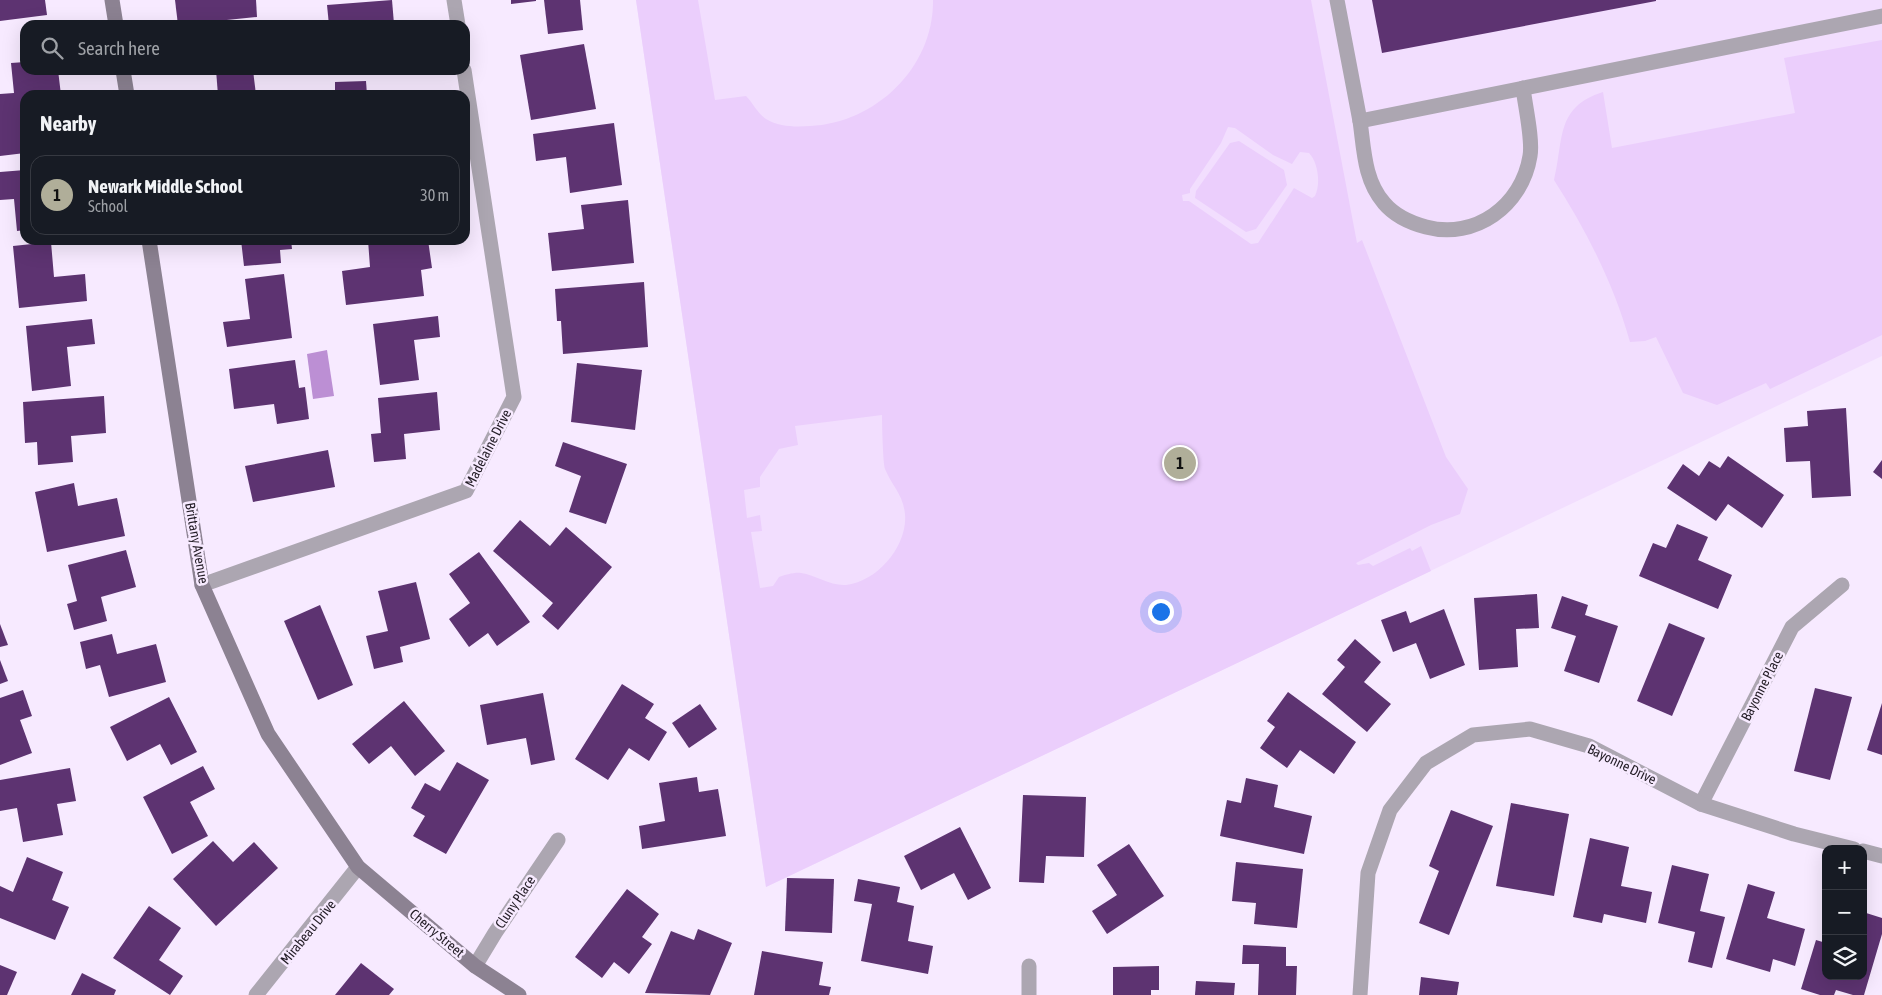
<!DOCTYPE html>
<meta charset="utf-8">
<style>
:root{--surface:#171b24;--page:#20242c;--text:#f1f3f6;--muted:#9ea1a6;--line:#363941;--accent:#b0ae99}
body{margin:0;font-family:"Asap Condensed",sans-serif;background:var(--page);color:var(--text)}
.controls{position:absolute;right:15px;bottom:15px;display:grid;overflow:hidden;border-radius:10px;box-shadow:0 5px 20px #0002}
.controls button{width:45px;height:45px;display:grid;place-items:center;padding:0;border:0;border-bottom:1px solid var(--line);background:var(--surface);color:var(--text);font:25px sans-serif}
.you{position:absolute;left:1160px;top:611px;width:18px;height:18px;margin:-12px;border:4px solid #fff;border-radius:50%;background:#1a73e8;box-shadow:0 0 0 8px #1a73e833}
.badge{display:grid;place-items:center;width:32px;height:32px;border-radius:50%;background:var(--accent);color:#111;font-size:16px;font-weight:700}
.pin{position:absolute;translate:-50% -50%;border:2px solid #fff;box-shadow:0 1px 5px #0006}
.list{margin:0;padding:0;list-style:none}
h2{display:flex;justify-content:space-between;align-items:center;height:65px;margin:0;padding:0 20px;font-size:21px}
h2 small{font-size:16px;font-weight:400;color:var(--muted)}
.list li{display:grid;grid-template-columns:32px 1fr auto;gap:15px;align-items:center;box-sizing:border-box;height:80px;margin:0 10px 10px;padding:0 10px;border:1px solid var(--line);border-radius:15px}
.list b{display:block;font-size:19px;white-space:nowrap}
.list p{margin:0;font-size:16px;white-space:nowrap;color:var(--muted)}
.list em{font-size:16px;font-style:normal;color:var(--muted)}
.icon{flex:none;width:28px;height:28px;fill:none;stroke:currentColor;stroke-width:2;stroke-linecap:round;stroke-linejoin:round}
.map{position:relative;flex:none;width:1882px;height:995px;overflow:hidden}
.search{position:absolute;background:var(--surface);box-shadow:0 5px 20px #0002;left:20px;top:20px;width:450px;height:55px;display:flex;align-items:center;gap:12px;box-sizing:border-box;padding:0 18px;border-radius:15px;color:var(--muted);font-size:19px}
.panel{position:absolute;background:var(--surface);box-shadow:0 5px 20px #0002;left:20px;top:90px;width:450px;height:155px;border-radius:15px}
.map>svg:first-child{display:block}
.built{fill:#f2defe}
.green{fill:#ebcefc;fill-rule:evenodd}
.water{fill:#bc8fd4}
.building{fill:#5d3371}
.lines{fill:none;stroke-linecap:round;stroke-linejoin:round}
.lane{stroke:#aca6b1;stroke-width:15}
.street{stroke:#aca6b1;stroke-width:15}
.secondary{stroke:#8c8292;stroke-width:15}
.labels{text-anchor:middle;dominant-baseline:central;stroke-width:5;stroke-linejoin:round;paint-order:stroke}
.street-label{font-size:14px;fill:#231d26;stroke:#f7eaff}
</style>
<div class="map">
<svg width="1882" height="995" viewBox="0 0 1882 995">
<rect width="100%" height="100%" fill="#f7eaff"/>
<path class="built" d="M636,0H1882V356L766,887Z"/>
<g class="green">
<path d="M636,0H698L715,100L746,96C753,103 758,114 766,119C779,127 796,127 810,126C876,123 934,67 933,0H1311L1357,243L1362,240L1446,457L1468,489L1460,514L1431,525L1356,563L1358,565L1369,563L1373,566L1410,548L1412,551L1421,546L1431,571L766,887ZM1228,127L1235,128L1273,155L1292,164L1300,152L1309,153C1318,162 1321,184 1315,196L1312,198L1294,188L1258,243L1251,244L1189,201H1183L1182,195L1190,193V189L1221,143ZM882,415C882,425 883,463 885,469C892,486 903,494 905,514C908,546 877,582 846,585C830,586 816,575 801,573C795,572 785,575 779,577L773,586L760,588L751,532L762,531L760,515L747,518L744,490L760,487V477L779,449L798,445L795,426Z"/>
<path d="M1882,40V335L1770,389L1766,383L1717,405L1683,393L1656,337L1645,341L1630,342C1614,284 1586,230 1554,180C1564,140 1555,107 1603,92L1612,148L1795,113L1784,58Z"/>
<path d="M1239,141L1284,170L1287,185L1256,229L1246,232L1195,198L1196,191L1230,143Z"/>
</g>
<path class="water" d="M327,350L334,396L313,399L307,354Z"/>
<g class="building">
<path d="M0,0H45L47,15L0,21Z"/>
<path d="M175,0H256L257,17L178,25Z"/>
<path d="M392,0L394,24L329,25L327,5Z"/>
<path d="M511,0H536V1L511,4Z"/>
<path d="M544,0H580L583,30L548,34Z"/>
<path d="M1372,0H1656V1L1382,53Z"/>
<path d="M584,44L596,109L531,120L520,55Z"/>
<path d="M25,62V70H58L61,95H25V153L0,156V94L14,93L11,63Z"/>
<path d="M185,70H207V71L185,73Z"/>
<path d="M216,70H253L256,95H218Z"/>
<path d="M366,81L367,95H335V82Z"/>
<path d="M614,123L622,185L570,193L566,157L536,161L533,134Z"/>
<path d="M25,170V230L17,231L14,199L0,200V172Z"/>
<path d="M628,200L634,263L552,271L548,233L584,229L581,205Z"/>
<path d="M241,240H291L292,249L280,250L281,263L244,266Z"/>
<path d="M368,240H428L432,268L421,270L424,296L346,305L342,271L370,267Z"/>
<path d="M51,242L54,277L85,274L87,301L19,308L13,246Z"/>
<path d="M284,274L292,338L227,347L223,322L250,319L245,279Z"/>
<path d="M644,282L648,347L563,354L561,321H557L555,289Z"/>
<path d="M438,316L440,337L414,340L419,380L380,385L373,324Z"/>
<path d="M92,319L95,344L67,347L71,386L32,391L26,326Z"/>
<path d="M295,360L299,388L305,387L309,419L277,424L274,404L234,409L229,369Z"/>
<path d="M577,363L642,370L635,430L571,422Z"/>
<path d="M437,392L440,430L404,434L406,459L374,462L371,434L381,433L378,398Z"/>
<path d="M104,396L106,433L71,436L73,462L38,465L37,442L25,443L23,402Z"/>
<path d="M1846,408L1851,496L1812,498L1810,461L1786,462L1784,428L1808,426L1807,411Z"/>
<path d="M563,442L627,464L606,524L569,512L581,476L555,466Z"/>
<path d="M328,450L335,487L253,502L245,466Z"/>
<path d="M1728,456L1784,495L1762,528L1728,504L1716,521L1667,488L1683,464L1699,476L1709,461L1720,468Z"/>
<path d="M1882,460V479L1873,472Z"/>
<path d="M74,483L78,506L117,498L125,536L47,552L35,492Z"/>
<path d="M520,520L550,546L566,527L612,567L558,630L542,616L553,603L493,551Z"/>
<path d="M1677,524L1708,537L1698,560L1732,575L1718,609L1639,576L1653,543L1666,548Z"/>
<path d="M126,550L136,587L101,597L107,621L74,630L67,604L77,601L68,565Z"/>
<path d="M479,552L530,622L497,646L488,633L469,647L449,619L470,603L449,574Z"/>
<path d="M416,582L430,639L400,647L403,662L374,669L366,636L388,631L378,591Z"/>
<path d="M1537,594L1539,628L1516,629L1518,667L1479,670L1474,598Z"/>
<path d="M1562,596L1588,605L1585,615L1618,626L1599,683L1564,671L1576,636L1551,628Z"/>
<path d="M320,605L353,685L318,700L284,621Z"/>
<path d="M1444,609L1465,665L1430,679L1416,643L1393,652L1381,620L1406,611L1410,623Z"/>
<path d="M1669,623L1705,638L1672,716L1637,701Z"/>
<path d="M0,624L8,645L0,647Z"/>
<path d="M112,634L117,654L156,644L166,682L109,697L100,665L86,669L80,642Z"/>
<path d="M1355,639L1381,662L1364,682L1391,704L1367,732L1322,694L1345,667L1337,660Z"/>
<path d="M0,660L8,681L0,684Z"/>
<path d="M622,684L654,704L645,718L667,732L649,761L629,748L608,780L575,759Z"/>
<path d="M1815,688L1852,697L1830,780L1794,771Z"/>
<path d="M23,690L32,716L20,720L32,753L0,765V698Z"/>
<path d="M1288,692L1356,742L1334,774L1300,750L1287,768L1260,748L1275,727L1267,721Z"/>
<path d="M543,693L555,760L531,765L526,738L487,745L480,705Z"/>
<path d="M169,697L197,752L171,765L160,744L127,761L110,727Z"/>
<path d="M404,701L445,751L415,776L391,746L369,764L352,744Z"/>
<path d="M1882,703V755L1867,750Z"/>
<path d="M700,704L717,729L689,748L672,723Z"/>
<path d="M457,762L489,780L446,854L413,836L425,816L411,808L425,783L440,791Z"/>
<path d="M203,766L215,789L190,802L208,836L172,854L143,797Z"/>
<path d="M70,768L76,801L57,804L63,835L23,842L17,808L0,811V780Z"/>
<path d="M697,777L699,792L718,789L726,836L642,849L639,826L665,821L659,783Z"/>
<path d="M1246,778L1278,785L1274,807L1312,816L1304,854L1220,836L1227,800L1241,803Z"/>
<path d="M1023,795L1086,797L1084,857L1046,856L1044,883L1019,882Z"/>
<path d="M1511,803L1569,814L1554,896L1496,886Z"/>
<path d="M1451,810L1493,826L1449,935L1419,923L1439,871L1429,866Z"/>
<path d="M960,827L991,888L968,900L954,873L921,890L904,856Z"/>
<path d="M1590,838L1629,847L1621,886L1652,892L1646,923L1604,914L1602,923L1573,917Z"/>
<path d="M213,841L233,862L254,842L278,868L216,926L173,879Z"/>
<path d="M1129,844L1164,896L1107,934L1092,911L1117,895L1097,865Z"/>
<path d="M27,857L63,872L52,900L69,907L55,940L0,918V886L13,892Z"/>
<path d="M1236,862L1303,869L1297,928L1254,924L1256,903L1232,901Z"/>
<path d="M1672,865L1709,874L1700,911L1725,917L1712,968L1688,962L1695,932L1658,923Z"/>
<path d="M787,878L834,879L832,933L785,931Z"/>
<path d="M858,879L900,887L897,902L914,906L908,941L933,946L928,974L861,961L872,904L854,901Z"/>
<path d="M1748,884L1775,892L1767,918L1805,929L1795,966L1773,959L1770,972L1726,959Z"/>
<path d="M627,889L659,914L642,937L652,944L629,974L614,962L602,978L575,957Z"/>
<path d="M149,906L181,928L159,960L183,976L170,995L113,958Z"/>
<path d="M1863,912L1882,918V934L1864,995H1853L1836,990L1834,995H1820L1801,989L1816,940L1826,943V976H1863Z"/>
<path d="M698,929L732,943L710,995L645,993L671,931L694,940Z"/>
<path d="M1243,945L1286,947V966H1297L1296,995H1258L1259,964H1242Z"/>
<path d="M762,951L823,962L819,985L831,987L829,995H754Z"/>
<path d="M361,963L394,989L389,995H335Z"/>
<path d="M0,965L17,972L7,995H0Z"/>
<path d="M1159,966V990H1151V995H1113V967Z"/>
<path d="M82,973L116,990L114,995H71Z"/>
<path d="M1421,977L1459,982L1457,995H1419Z"/>
<path d="M1196,981L1235,983L1234,995H1195Z"/>
</g>
<g class="lines">
<g class="lane">
<path d="M1337,0L1360,121L1882,16"/>
<path d="M1360,121C1364,149 1364,180 1384,203C1394,215 1411,223 1426,227C1475,240 1522,206 1530,156C1533,140 1525,105 1523,88"/>
</g>
<g class="street">
<path d="M454,0L458,25"/>
<path d="M202,585L466,491L514,397L464,70"/>
<path d="M1701,804L1792,627L1842,585"/>
<path d="M1863,851L1882,856"/>
<path d="M475,966L495,933L558,840"/>
<path d="M1029,966V995"/>
<path d="M256,995L358,867"/>
<path d="M1360,995L1368,873L1390,810L1426,763L1473,735L1530,729L1589,746L1701,804L1794,834L1854,849"/>
</g>
<g class="secondary">
<path d="M112,0L116,25"/>
<path d="M123,70L127,95"/>
<path d="M149,240L202,585L268,734L358,867L475,966L519,995"/>
</g>
</g>
<g class="labels">
<g class="street-label">
<text transform="translate(488 448) rotate(-63)">Madelaine Drive</text>
<text transform="translate(197 543) rotate(80)">Brittany Avenue</text>
<text transform="translate(1762 686) rotate(-63)">Bayonne Place</text>
<text transform="translate(1622 764) rotate(26)">Bayonne Drive</text>
<text transform="translate(515 902) rotate(-56)">Cluny Place</text>
<text transform="translate(308 932) rotate(-51)">Mirabeau Drive</text>
<text transform="translate(437 933) rotate(40)">Cherry Street</text>
</g>
</g>
</svg>
<div class="controls">
<button>+</button>
<button>−</button>
<button><svg class="icon" aria-label="layers" viewBox="0 0 24 24"><path d="M12 4l9 5-9 5-9-5zM3 14l9 5 9-5"/></svg></button>
</div>
<div class="you"></div>
<div class="pin badge" style="left:1180px;top:463px">1</div>
<div class="search"><svg class="icon" aria-label="search" viewBox="0 0 24 24"><circle cx="10" cy="10" r="6"/><path d="M15 15l6 6"/></svg>Search here</div>
<section class="panel">
<h2>Nearby<small></small></h2>
<ul class="list">
<li><span class="badge">1</span><div><b>Newark Middle School</b><p>School</p></div><em>30 m</em></li>
</ul>
</section>
</div>
